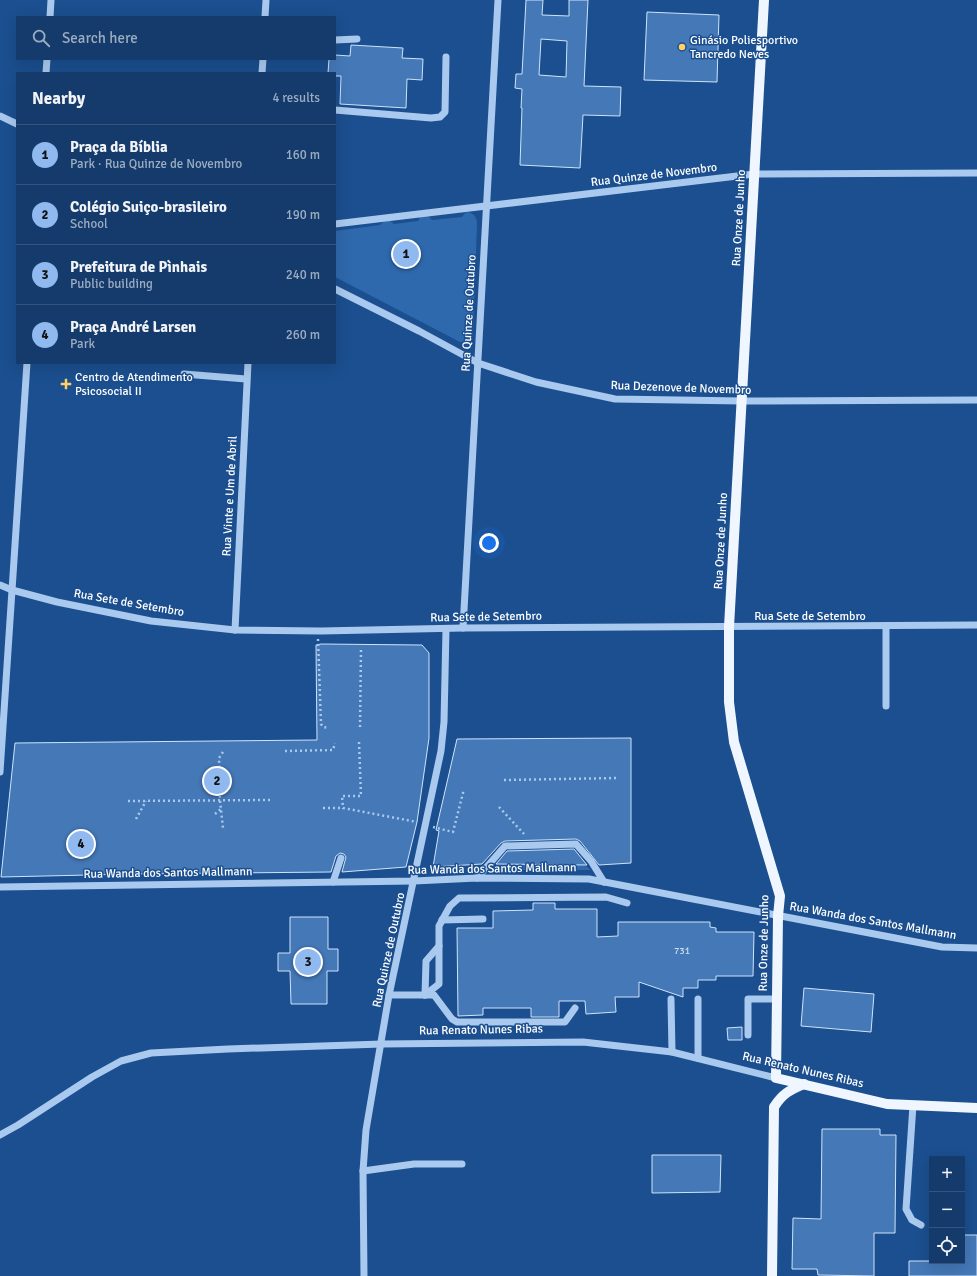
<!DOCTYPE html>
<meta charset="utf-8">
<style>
:root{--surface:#143b6b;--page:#214673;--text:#f1f3f6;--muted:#9dadc1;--line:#33557e;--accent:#90b9f0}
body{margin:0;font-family:Signika,sans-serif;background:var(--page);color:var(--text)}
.controls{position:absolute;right:12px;bottom:12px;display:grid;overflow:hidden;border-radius:0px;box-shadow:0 4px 16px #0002}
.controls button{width:36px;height:36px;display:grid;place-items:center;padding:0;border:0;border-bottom:1px solid var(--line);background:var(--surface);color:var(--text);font:20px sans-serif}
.you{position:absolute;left:489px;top:543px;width:14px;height:14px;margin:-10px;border:3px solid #fff;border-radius:50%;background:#1a73e8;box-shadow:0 0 0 6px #1a73e833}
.badge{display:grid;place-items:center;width:26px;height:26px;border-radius:50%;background:var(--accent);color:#111;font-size:13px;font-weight:700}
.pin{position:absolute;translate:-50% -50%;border:2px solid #fff;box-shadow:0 1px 4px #0006}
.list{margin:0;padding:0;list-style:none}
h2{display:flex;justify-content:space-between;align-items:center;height:52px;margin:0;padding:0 16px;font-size:17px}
h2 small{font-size:13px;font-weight:400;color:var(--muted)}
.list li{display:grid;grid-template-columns:26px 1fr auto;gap:12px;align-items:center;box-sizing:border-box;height:60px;padding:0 16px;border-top:1px solid var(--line)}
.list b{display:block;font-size:15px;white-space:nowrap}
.list p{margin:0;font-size:13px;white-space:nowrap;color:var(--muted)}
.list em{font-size:13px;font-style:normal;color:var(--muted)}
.icon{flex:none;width:22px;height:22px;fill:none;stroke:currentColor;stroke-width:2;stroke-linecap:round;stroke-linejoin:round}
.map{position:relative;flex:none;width:977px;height:1276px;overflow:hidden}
.search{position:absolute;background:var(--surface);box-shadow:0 4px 16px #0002;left:16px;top:16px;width:320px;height:44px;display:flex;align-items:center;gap:10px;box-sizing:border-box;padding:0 14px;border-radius:0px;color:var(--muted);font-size:15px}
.panel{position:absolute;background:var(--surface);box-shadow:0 4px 16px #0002;left:16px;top:72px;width:320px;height:292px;border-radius:0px}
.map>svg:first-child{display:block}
.green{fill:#2e69ad}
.building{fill:#4478b7;stroke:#cfe3fa;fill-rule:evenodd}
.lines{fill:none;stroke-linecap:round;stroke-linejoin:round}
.path{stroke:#a9c9ee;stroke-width:2.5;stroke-dasharray:2 3;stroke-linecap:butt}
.minor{stroke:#a9c9ee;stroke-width:7}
.major{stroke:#f0f6ff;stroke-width:10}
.poi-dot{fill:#ffd166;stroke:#1b4f8f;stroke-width:1.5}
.labels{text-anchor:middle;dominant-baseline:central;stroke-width:3;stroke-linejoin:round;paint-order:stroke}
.number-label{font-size:10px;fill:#d0dded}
.poi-label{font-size:12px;fill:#fff;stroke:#1b4f8f;text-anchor:start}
.street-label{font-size:12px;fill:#fff;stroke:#1b4f8f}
</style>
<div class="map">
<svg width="977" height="1276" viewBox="0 0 977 1276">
<rect width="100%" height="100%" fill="#1b4f8f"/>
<g class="green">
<path d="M468,212C475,214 477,218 477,224L473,334C470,341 467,342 460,342L335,277V231L380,225L384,221L389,220L394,224L418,221L421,216H428L432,220L462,217L465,213Z"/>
<path d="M573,856L591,870H495L507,857Z"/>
</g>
<g class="building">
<path d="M526,0H543L542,15L569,16V0H588L584,86L621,87L620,116L583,115L580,168L520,165L522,108H521L522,89L515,88L516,74H522ZM541,39L567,41L566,77L539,75Z"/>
<path d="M647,12L719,15L717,82L644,80Z"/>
<path d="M351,45L403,48L402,58L423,59L422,80L407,79L406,108L340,104L341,76H335V73H328L329,59H335V55L350,56Z"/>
<path d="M321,644L422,645L429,653V738L417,822L406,867L342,872L346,857L344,854L340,853L336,856L331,872L132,874L1,877L15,743L317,740L316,645Z"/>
<path d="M631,738V863L599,865L580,841L576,839L505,841L501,843L482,864L433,867L439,831L436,830L457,739Z"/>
<path d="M574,849L587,865L496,864L507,851Z"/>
<path d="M533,903H555V909H597V937L618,936V922H710V927L716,928V932H754L753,976H716V980H698V988H683V997L639,982V997H615L616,1012L586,1014L585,1001H559V1017H531V1008H483V1015L458,1016L457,928H493V911L533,910Z"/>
<path d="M290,917H328V949H338V971H327V1004H291L290,971H278V953H290Z"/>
<path d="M804,988L874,994L871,1032L801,1026Z"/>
<path d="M742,1027V1040H728L727,1028Z"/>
<path d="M822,1129H880V1135H896L895,1233H874V1276L818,1275L817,1269H792L793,1218L821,1219Z"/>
<path d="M652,1155H721L720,1192L652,1193Z"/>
<path d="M962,1235H977V1276H909V1261H962Z"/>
</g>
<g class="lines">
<g class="path">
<path d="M318,639L321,724L323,727L329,728"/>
<path d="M360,727L361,650"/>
<path d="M359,742L361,796H342L343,808L417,822"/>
<path d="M285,751L333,750L335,743"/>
<path d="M223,752L219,758L220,801L223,828"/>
<path d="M504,780L618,778"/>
<path d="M128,801L270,800"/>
<path d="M499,807L524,834"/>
<path d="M323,808H343"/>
<path d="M215,814L221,809"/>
<path d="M136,819L146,801"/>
<path d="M433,827L453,832L464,789"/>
</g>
<g class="minor">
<path d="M50,17L51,0"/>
<path d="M265,17L266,0"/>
<path d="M335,40L357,39"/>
<path d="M46,73L47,59"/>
<path d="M262,73L263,59"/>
<path d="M335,110L431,118L440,117L445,112L446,57"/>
<path d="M0,116L17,124"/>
<path d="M335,224L754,174L977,173"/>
<path d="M335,289L419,331L478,363L536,382L615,399L742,401L977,400"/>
<path d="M184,374L246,379"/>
<path d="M0,585L12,590L57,602L151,621L235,630L321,631L463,628L977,625"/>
<path d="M463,628L498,0"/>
<path d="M235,630L248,363"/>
<path d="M886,706V626"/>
<path d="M0,772L27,363"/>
<path d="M477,878L505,846L576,844L591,861L604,882"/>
<path d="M333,882L341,858"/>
<path d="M0,887L414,881L477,878L589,879L942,947L977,948"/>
<path d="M442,920L483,919"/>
<path d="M389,995H434L452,1019L457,1022H565L575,1008"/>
<path d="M425,995L439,984V926L450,906L459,898L606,897L627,903"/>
<path d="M425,995L426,961L439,946"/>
<path d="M671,999L672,1052"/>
<path d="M698,999V1058"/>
<path d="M748,1035V999H777"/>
<path d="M913,1105L906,1209L912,1220L921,1225"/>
<path d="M0,1135L18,1125L92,1077L121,1061L151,1053L228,1049L382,1044L583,1042L672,1052L776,1078"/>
<path d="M363,1171L414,1164H462"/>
<path d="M364,1276L363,1171L366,1130L389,995L441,751L444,722L446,629"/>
</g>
<g class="major">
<path d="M764,0L729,627V702L734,742L780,896L778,916L776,1078L887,1104L977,1108"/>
<path d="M772,1276L774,1107C783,1093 790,1090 804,1084"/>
</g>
</g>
<g class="poi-dot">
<circle cx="682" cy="47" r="4"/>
<path d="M64 378h4v4h4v4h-4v4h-4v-4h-4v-4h4z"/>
</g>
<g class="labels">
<g class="number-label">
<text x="682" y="951">731</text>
</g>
<g class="poi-label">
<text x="690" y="40">Ginásio Poliesportivo<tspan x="690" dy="14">Tancredo Neves</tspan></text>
<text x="75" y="377">Centro de Atendimento<tspan x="75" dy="14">Psicosocial II</tspan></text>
</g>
<g class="street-label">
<text transform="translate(654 175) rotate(-7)">Rua Quinze de Novembro</text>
<text transform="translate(739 218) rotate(-87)">Rua Onze de Junho</text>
<text transform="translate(469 313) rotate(-87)">Rua Quinze de Outubro</text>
<text transform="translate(681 388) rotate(2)">Rua Dezenove de Novembro</text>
<text transform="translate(230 496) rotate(-87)">Rua Vinte e Um de Abril</text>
<text transform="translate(721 541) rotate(-87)">Rua Onze de Junho</text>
<text transform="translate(129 603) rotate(10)">Rua Sete de Setembro</text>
<text x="810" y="616">Rua Sete de Setembro</text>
<text transform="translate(486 617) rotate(-1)">Rua Sete de Setembro</text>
<text transform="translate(492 869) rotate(-1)">Rua Wanda dos Santos Mallmann</text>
<text transform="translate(168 873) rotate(-1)">Rua Wanda dos Santos Mallmann</text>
<text transform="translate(873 921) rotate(10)">Rua Wanda dos Santos Mallmann</text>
<text transform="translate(764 943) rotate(-89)">Rua Onze de Junho</text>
<text transform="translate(389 950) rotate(-78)">Rua Quinze de Outubro</text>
<text transform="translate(481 1030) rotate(-1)">Rua Renato Nunes Ribas</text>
<text transform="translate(803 1070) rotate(13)">Rua Renato Nunes Ribas</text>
</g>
</g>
</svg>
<div class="controls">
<button>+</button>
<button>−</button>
<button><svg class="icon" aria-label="locate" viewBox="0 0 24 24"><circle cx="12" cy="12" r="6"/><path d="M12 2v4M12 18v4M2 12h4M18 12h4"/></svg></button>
</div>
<div class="you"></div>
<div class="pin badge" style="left:406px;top:254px">1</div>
<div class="pin badge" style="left:217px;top:781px">2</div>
<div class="pin badge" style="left:308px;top:962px">3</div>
<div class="pin badge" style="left:81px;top:844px">4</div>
<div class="search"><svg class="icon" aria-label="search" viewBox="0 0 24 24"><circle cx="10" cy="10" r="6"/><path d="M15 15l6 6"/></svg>Search here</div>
<section class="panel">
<h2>Nearby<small>4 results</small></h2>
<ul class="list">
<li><span class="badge">1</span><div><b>Praça da Bíblia</b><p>Park · Rua Quinze de Novembro</p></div><em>160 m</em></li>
<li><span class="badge">2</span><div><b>Colégio Suiço-brasileiro</b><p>School</p></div><em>190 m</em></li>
<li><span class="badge">3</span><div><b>Prefeitura de Pìnhais</b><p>Public building</p></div><em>240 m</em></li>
<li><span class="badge">4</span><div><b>Praça André Larsen</b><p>Park</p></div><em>260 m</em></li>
</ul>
</section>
</div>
